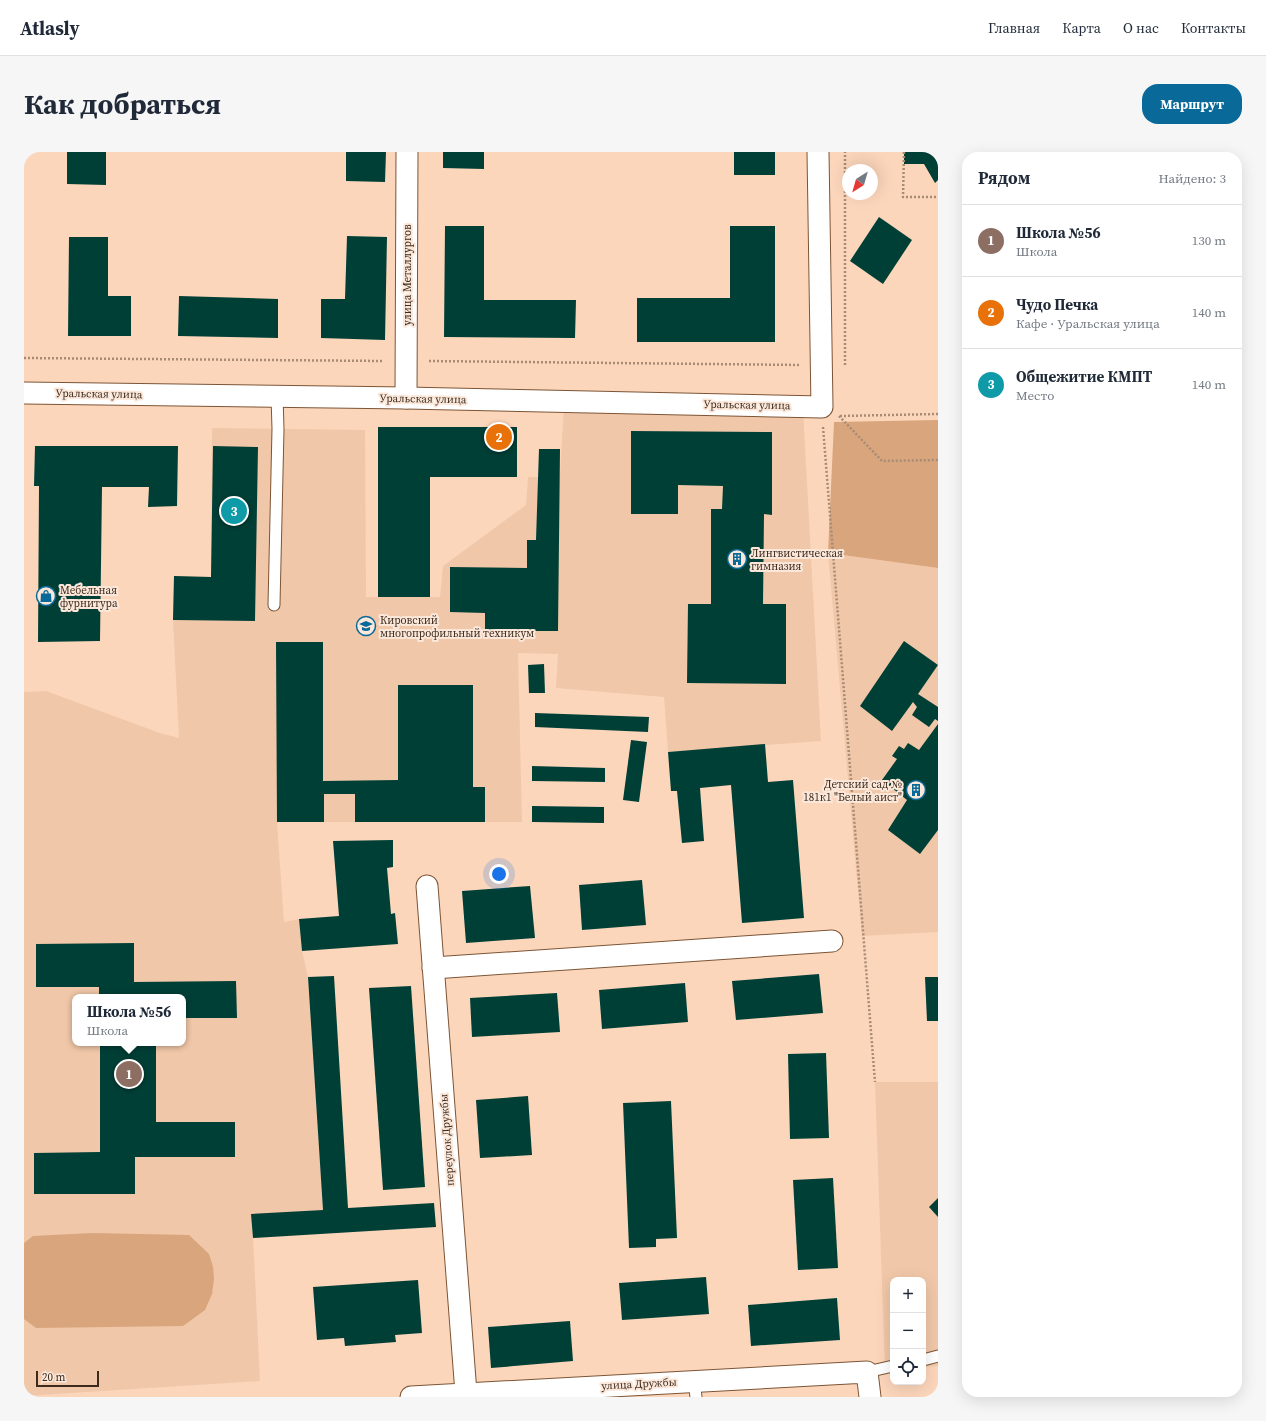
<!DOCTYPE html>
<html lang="ru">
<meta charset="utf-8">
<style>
:root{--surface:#fff;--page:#f6f6f7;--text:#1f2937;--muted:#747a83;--line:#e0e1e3;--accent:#096998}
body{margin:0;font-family:"Source Serif 4",serif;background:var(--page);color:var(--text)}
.controls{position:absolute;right:12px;bottom:12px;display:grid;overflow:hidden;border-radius:8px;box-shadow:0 4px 16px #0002}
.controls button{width:36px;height:36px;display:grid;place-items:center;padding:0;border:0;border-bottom:1px solid var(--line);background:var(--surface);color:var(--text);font:20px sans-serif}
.compass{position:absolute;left:818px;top:12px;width:36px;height:36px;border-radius:50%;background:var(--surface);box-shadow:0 4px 16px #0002;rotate:217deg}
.scale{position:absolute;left:12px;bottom:10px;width:63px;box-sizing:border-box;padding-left:4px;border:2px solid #3c2a1c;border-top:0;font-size:11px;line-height:14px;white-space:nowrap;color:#3c2a1c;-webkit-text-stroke:3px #fbe8da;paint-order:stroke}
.you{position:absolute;left:475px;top:722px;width:14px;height:14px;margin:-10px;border:3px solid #fff;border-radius:50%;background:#1a73e8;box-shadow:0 0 0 6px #1a73e833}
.badge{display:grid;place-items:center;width:26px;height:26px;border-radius:50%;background:var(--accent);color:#fff;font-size:13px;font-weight:700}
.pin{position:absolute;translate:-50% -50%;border:2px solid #fff;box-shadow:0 1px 4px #0006}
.popup{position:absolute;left:48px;top:842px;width:114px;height:52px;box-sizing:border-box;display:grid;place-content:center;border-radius:8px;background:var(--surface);filter:drop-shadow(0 1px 3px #0005);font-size:13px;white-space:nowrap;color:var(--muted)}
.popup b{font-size:15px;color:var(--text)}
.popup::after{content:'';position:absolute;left:50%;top:100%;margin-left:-8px;border:8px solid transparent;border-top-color:var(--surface)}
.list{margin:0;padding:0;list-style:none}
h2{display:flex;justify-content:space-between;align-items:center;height:52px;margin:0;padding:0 16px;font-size:17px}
h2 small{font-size:13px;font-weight:400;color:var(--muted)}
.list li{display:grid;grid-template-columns:26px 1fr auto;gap:12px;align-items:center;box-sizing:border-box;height:72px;padding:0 16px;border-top:1px solid var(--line)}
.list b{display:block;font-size:15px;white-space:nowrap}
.list p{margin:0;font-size:13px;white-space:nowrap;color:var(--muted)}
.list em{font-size:13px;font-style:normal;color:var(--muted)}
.icon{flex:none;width:22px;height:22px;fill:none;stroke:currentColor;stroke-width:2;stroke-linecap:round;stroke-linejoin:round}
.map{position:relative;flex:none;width:914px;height:1245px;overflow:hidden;border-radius:16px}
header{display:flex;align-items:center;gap:24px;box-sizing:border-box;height:56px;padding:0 20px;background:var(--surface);border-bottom:1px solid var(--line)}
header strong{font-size:19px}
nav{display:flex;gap:22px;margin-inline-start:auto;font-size:14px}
.intro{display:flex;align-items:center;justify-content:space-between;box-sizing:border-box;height:96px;padding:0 24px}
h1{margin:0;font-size:28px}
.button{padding:10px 18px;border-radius:16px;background:var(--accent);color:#fff;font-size:14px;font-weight:700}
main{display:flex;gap:24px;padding:0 24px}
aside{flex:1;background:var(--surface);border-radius:16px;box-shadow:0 4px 16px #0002}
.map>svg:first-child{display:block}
.built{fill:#f0c7a8;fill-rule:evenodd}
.green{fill:#d9a57d}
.building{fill:#003f36}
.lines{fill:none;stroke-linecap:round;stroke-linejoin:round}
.lane-casing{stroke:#7d5536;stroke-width:13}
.street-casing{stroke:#7d5536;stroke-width:23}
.path{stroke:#a88b75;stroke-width:2.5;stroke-dasharray:2 2;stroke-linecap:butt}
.lane{stroke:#fff;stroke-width:11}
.street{stroke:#fff;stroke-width:21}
.labels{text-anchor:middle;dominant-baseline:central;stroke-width:4;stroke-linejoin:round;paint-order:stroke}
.street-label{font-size:11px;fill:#3c2a1c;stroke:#fbe8da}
.poi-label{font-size:11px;fill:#3c2a1c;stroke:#fbe8da;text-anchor:start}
</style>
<header>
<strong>Atlasly</strong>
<nav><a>Главная</a><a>Карта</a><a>О нас</a><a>Контакты</a></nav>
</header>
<div class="intro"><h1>Как добраться</h1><a class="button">Маршрут</a></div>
<main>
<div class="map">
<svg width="914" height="1245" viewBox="0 0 914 1245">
<rect width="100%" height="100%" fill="#fcd6bb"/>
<g class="built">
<path d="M540,249L779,257L797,589L644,600L640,545L532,536L534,502L494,501L498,670H253L260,770L275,767L278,799L284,825L299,1058L228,1063L236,1229L0,1244V540L22,539L136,581L155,586L149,468L150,424L187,425L188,276L341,278L342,445H416L419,414L502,353L504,325H536ZM51,845H159V891H51Z"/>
<path d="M804,401L914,416V780L838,784Z"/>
<path d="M851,930H914V1214L899,1215V1128H869V1217L861,1218Z"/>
</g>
<g class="green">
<path d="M914,268V416L804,401L810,270Z"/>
<path d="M68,1081L165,1083L185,1102L189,1115L190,1127L188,1142L181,1158L159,1174L12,1176L0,1167V1091L9,1084Z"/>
</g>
<g class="building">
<path d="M43,0H82V33L43,32Z"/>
<path d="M322,0H362L361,30L322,29Z"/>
<path d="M419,0H460V17L419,16Z"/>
<rect x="710" y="0" width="41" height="23"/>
<path d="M880,0H914V28L911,31L900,12H880Z"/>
<path d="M855,65L888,88L859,132L826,109Z"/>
<path d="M421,74H460V148H552L551,186L420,185Z"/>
<path d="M706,74H751V190H613V146H706Z"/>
<path d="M323,84L363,85L361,188L297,186V147H321Z"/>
<path d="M45,85H84V144H107V184H44Z"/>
<path d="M155,144L254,147V186L154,184Z"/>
<path d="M354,275H493V325H406V445H354Z"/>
<path d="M607,279L748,280V363L740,362L739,452H762V532L663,531L664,452H687V357H698L699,334L654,333V362H607Z"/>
<path d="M11,294H154L153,354L124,355L125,335H78L76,489L14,490L15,334H10Z"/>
<path d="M189,294L234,295L231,469L149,468L150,424L187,425Z"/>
<path d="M515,297H536L534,479H461V461L426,460V415L503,416V388H512Z"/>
<path d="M880,489L914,513L894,542L914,555V569L911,567L905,575L888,563L893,555L889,550L868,579L836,554Z"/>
<path d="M252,490H299V629L374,628V533H449V635H461V670H331V642H300V670H253Z"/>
<path d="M520,512L521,541H505L504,513Z"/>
<path d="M511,561L625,565L624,580L511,575Z"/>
<path d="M914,572V678L896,702L864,678L883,648L858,628L873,607L868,604L875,594L880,597L884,591L895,598Z"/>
<path d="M607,588L623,590L615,650L599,648Z"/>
<path d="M741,592L744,630L769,628L780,766L718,771L707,633L676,636L680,689L658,691L653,639H647L644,600Z"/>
<path d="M508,614L581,616V630L508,629Z"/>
<path d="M508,654L580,655V671L508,670Z"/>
<path d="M369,688V715L363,716L367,762L371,761L374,792L278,799L275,767L315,764L309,689Z"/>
<path d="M618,728L622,773L558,778L555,733Z"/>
<path d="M506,734L511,786L442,791L438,739Z"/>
<path d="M110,791V830L212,829L213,866H159V845H75V835H12V792Z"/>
<path d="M795,822L799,861L712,868L708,829Z"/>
<path d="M310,824L324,1056L410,1051L412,1075L229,1086L227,1062L299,1058L284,825Z"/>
<path d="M901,825H914V869H903Z"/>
<path d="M661,831L664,870L578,877L575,838Z"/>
<path d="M387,834L401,1035L359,1038L345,836Z"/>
<path d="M533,841L536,880L448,885L446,846Z"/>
<path d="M76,891H132V970H211V1005H111V1042H10V1001L76,1000Z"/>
<path d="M802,901L805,986L766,987L764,902Z"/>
<path d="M504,944L508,1003L456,1006L452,948Z"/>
<path d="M647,949L653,1086L632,1087V1095L605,1096L599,951Z"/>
<path d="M809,1026L814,1116L774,1118L769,1028Z"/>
<path d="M914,1046V1065L905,1055Z"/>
<path d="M682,1125L685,1162L598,1168L595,1131Z"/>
<path d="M394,1128L398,1181L371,1183L372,1190L321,1194L320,1186L293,1188L289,1135Z"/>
<path d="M813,1146L816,1188L727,1194L724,1153Z"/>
<path d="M546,1169L549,1209L467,1216L464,1175Z"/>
</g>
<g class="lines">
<g class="lane-casing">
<g id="lane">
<path d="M250,453L254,277L253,244"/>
<path d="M899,1208L914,1204"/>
<path d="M843,1220L869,1214"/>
<path d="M670,1229L672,1245"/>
</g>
</g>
<g class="street-casing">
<g id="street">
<path d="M0,241L382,246L798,255L794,0"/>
<path d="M382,246L383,0"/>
<path d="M403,734L442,1241"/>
<path d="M409,816L808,789"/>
<path d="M387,1245L843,1220L846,1245"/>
</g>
</g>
<g class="path">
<path d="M880,0L879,45H914"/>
<path d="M0,206L359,209"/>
<path d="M405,209L777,213"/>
<path d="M821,213V0"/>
<path d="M815,264L858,309L914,308"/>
<path d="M816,264L914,262"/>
<path d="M799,275L851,930"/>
</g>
<use href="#lane" class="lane"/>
<use href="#street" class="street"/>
</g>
<defs>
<g id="building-ring" transform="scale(1)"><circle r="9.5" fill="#fbe8da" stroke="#096998" stroke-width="1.5"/><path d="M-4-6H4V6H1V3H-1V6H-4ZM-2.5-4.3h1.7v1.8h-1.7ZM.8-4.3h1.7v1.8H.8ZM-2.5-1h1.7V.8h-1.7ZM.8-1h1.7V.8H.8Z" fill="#096998"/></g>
<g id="shop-ring" transform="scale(1)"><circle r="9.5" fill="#fbe8da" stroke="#096998" stroke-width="1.5"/><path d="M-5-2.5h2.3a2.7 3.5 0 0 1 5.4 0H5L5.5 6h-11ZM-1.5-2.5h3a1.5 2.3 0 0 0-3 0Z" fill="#096998"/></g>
<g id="university-ring" transform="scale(1)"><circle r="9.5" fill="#fbe8da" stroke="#096998" stroke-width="1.5"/><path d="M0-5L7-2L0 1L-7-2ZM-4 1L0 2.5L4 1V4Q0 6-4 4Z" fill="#096998"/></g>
</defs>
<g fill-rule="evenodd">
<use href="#building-ring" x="713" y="407"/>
<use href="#shop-ring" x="22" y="444"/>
<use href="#university-ring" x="342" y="474"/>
<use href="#building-ring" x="892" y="638"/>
</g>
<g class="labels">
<g class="street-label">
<text transform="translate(383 123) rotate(-90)">улица Металлургов</text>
<text transform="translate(75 242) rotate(1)">Уральская улица</text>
<text transform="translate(399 247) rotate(1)">Уральская улица</text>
<text transform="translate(723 253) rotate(1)">Уральская улица</text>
<text transform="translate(423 988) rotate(-94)">переулок Дружбы</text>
<text transform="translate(615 1232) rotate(-3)">улица Дружбы</text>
</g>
<g class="poi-label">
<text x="727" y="401">Лингвистическая<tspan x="727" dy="13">гимназия</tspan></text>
<text x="36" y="438">Мебельная<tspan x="36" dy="13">фурнитура</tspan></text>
<text x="356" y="468">Кировский<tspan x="356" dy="13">многопрофильный техникум</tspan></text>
<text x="878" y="632" text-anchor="end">Детский сад №<tspan x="878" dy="13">181к1 "Белый аист"</tspan></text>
</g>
</g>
</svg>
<div class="controls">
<button>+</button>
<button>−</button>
<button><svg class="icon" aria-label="locate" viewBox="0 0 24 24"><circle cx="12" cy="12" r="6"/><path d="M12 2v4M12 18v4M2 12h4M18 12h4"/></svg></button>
</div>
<svg class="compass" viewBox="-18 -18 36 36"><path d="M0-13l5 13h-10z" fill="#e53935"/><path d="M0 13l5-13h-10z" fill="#747a83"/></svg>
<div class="scale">20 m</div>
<div class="you"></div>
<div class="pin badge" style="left:105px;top:922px;background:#8d6e63">1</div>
<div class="popup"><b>Школа №56</b>Школа</div>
<div class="pin badge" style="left:475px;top:285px;background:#e8710a">2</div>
<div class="pin badge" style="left:210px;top:359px;background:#0f9aa8">3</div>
</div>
<aside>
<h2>Рядом<small>Найдено: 3</small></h2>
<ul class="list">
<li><span class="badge" style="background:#8d6e63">1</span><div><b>Школа №56</b><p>Школа</p></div><em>130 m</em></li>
<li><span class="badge" style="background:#e8710a">2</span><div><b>Чудо Печка</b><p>Кафе · Уральская улица</p></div><em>140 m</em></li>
<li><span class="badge" style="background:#0f9aa8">3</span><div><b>Общежитие КМПТ</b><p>Место</p></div><em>140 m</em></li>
</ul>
</aside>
</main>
